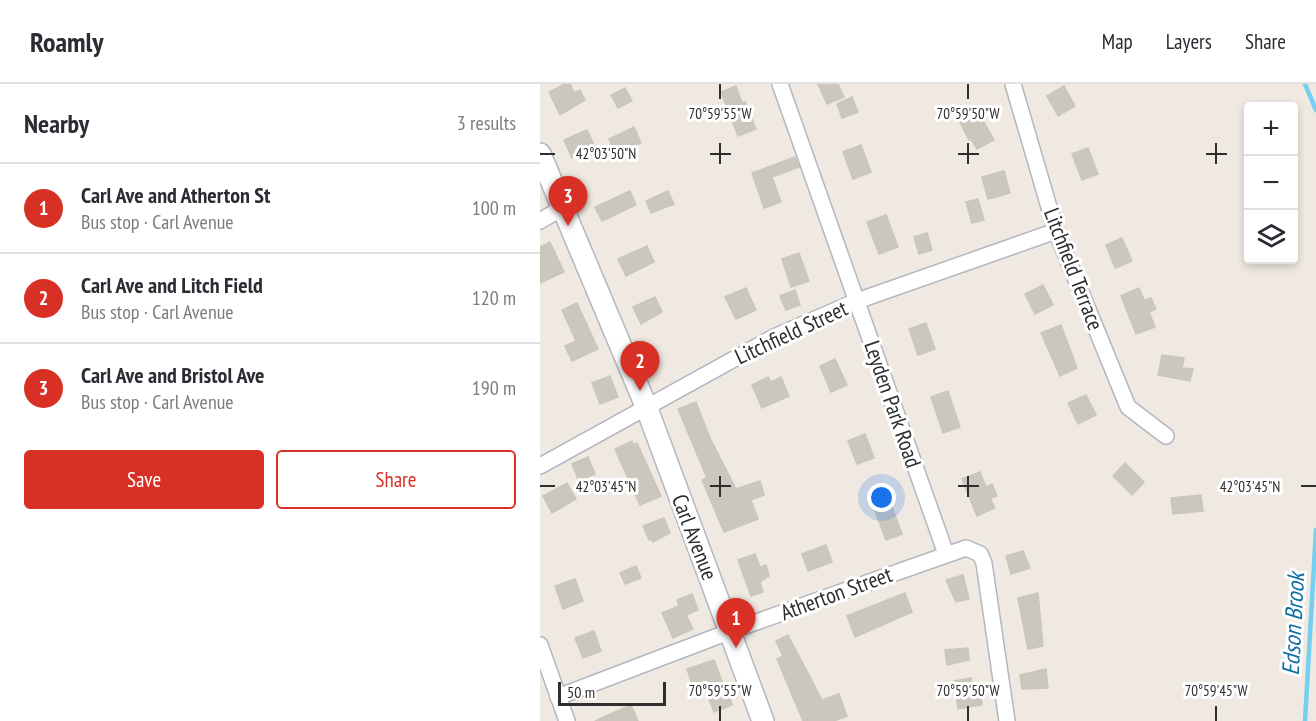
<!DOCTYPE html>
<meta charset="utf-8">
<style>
:root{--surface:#fff;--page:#f7f7f7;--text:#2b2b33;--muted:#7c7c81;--line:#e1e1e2;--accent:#d93025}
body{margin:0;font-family:"PT Sans Narrow",sans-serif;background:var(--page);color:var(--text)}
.controls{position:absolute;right:18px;top:18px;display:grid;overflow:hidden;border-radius:6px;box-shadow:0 3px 9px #0003}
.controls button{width:54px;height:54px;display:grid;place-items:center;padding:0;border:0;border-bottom:2px solid var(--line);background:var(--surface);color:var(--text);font:30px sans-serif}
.scale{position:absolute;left:18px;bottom:15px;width:108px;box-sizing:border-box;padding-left:6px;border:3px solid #2e2e2e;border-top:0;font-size:16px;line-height:21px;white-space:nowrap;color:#2e2e2e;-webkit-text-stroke:4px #fff;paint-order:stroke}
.you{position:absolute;left:342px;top:414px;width:21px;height:21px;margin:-15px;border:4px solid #fff;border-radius:50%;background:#1a73e8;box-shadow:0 0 0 9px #1a73e833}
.badge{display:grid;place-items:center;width:39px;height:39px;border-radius:50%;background:var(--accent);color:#fff;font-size:20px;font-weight:700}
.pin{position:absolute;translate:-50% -50px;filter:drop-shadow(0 2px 3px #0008)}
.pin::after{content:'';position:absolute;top:32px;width:21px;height:18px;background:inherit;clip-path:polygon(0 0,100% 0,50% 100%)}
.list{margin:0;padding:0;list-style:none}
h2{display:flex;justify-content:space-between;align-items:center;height:78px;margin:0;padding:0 24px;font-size:26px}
h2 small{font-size:20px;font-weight:400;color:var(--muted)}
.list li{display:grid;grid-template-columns:39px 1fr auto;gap:18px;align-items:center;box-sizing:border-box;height:90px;padding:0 24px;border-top:2px solid var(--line)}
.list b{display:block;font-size:22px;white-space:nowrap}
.list p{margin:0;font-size:20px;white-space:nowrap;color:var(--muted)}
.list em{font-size:20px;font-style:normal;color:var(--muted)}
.actions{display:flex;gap:12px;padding:18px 24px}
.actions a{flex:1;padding:14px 0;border:2px solid var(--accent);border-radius:6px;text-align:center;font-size:21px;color:var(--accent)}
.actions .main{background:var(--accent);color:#fff}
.icon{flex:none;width:33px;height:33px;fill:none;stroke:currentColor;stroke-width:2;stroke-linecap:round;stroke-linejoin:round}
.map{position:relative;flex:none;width:776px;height:637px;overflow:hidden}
header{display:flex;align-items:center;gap:36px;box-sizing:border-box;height:84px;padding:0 30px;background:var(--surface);border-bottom:2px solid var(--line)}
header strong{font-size:28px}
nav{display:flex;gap:33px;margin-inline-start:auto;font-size:21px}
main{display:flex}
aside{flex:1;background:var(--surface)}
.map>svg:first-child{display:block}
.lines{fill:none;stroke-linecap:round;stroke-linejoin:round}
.stream{stroke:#75cff0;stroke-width:4.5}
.building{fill:#cbc7bf;stroke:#cbc5ba;stroke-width:1.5}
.street-casing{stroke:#b4b7c1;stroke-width:18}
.secondary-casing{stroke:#b4b7c1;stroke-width:24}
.street{stroke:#fff;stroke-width:15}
.secondary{stroke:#fff;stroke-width:21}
.ticks{fill:none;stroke:#2e2e2e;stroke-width:2}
.labels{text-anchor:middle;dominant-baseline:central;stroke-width:6;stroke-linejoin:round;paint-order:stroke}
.street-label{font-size:22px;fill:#2e2e2e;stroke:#fff}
.water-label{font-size:24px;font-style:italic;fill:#0d6fa3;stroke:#fff}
.ticks-label{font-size:15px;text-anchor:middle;fill:#2e2e2e;stroke:#fff;stroke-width:6;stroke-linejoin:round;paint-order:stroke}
</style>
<header>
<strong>Roamly</strong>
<nav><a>Map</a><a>Layers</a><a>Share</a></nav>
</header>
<main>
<aside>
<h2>Nearby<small>3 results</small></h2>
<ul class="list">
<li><span class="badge">1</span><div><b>Carl Ave and Atherton St</b><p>Bus stop · Carl Avenue</p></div><em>100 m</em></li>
<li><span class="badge">2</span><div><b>Carl Ave and Litch Field</b><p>Bus stop · Carl Avenue</p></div><em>120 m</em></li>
<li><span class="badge">3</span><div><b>Carl Ave and Bristol Ave</b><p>Bus stop · Carl Avenue</p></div><em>190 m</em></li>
</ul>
<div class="actions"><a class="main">Save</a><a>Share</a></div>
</aside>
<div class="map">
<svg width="776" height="637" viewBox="0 0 776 637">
<rect width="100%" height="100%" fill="#efe9e1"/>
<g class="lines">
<g class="stream">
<path d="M765,0L776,26"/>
<path d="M765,637L776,446"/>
</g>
</g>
<g class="building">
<path d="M25,0H30L34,9L40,6L45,16L20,31L9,8Z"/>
<path d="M278,0H298L304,13L287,20Z"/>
<path d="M196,2L202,19L205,18L216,45L198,52L181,8Z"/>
<path d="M524,2L535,22L518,32L507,12Z"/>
<path d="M85,4L92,17L78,24L71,11Z"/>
<path d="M312,13L318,28L302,34L297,20Z"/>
<path d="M437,26L454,56L437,65L431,55L429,56L419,36Z"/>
<path d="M94,43L101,59L76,71L69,55Z"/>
<path d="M47,46L55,63L32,74L24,56Z"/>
<path d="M321,61L331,88L313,95L303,68Z"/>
<path d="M548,64L558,90L542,96L532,70Z"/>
<path d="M255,73L259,83L232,93L241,118L224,124L212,89Z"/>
<path d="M464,87L470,109L448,115L442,93Z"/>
<path d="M90,107L96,121L62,137L55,123Z"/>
<path d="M128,107L134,120L111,129L106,117Z"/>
<path d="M438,115L444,136L432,139L426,118Z"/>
<path d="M346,131L358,163L339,170L327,138Z"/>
<path d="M387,149L392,166L379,170L374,153Z"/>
<path d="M582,154L592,177L575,184L566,161Z"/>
<path d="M10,158L24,188L0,199V163Z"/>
<path d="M107,162L114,178L86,192L78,175Z"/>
<path d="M259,169L269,197L251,203L242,175Z"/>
<path d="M503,201L513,221L495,230L485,210Z"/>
<path d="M206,204L216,226L196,235L185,213Z"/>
<path d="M599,204L604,216L611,214L616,225L609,228L615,243L596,250L581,212Z"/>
<path d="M255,206L260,221L246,226L240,212Z"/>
<path d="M115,213L122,228L101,240L93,223Z"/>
<path d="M37,219L58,265L32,277L25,262L36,257L22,226Z"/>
<path d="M386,239L395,265L378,271L369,245Z"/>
<path d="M521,241L537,284L520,292L501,249Z"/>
<path d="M622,271L644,274L642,284L653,285L650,297L618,291Z"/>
<path d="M295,275L307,301L291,308L280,282Z"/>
<path d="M70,292L78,313L60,320L52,299Z"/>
<path d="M228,293L231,298L241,293L249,312L222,324L212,301Z"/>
<path d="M408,307L420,343L403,349L391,313Z"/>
<path d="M546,311L556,331L538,340L528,319Z"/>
<path d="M156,318L170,354L196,405L220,397L224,411L211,416L218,435L184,448L162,396L167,394L138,325Z"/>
<path d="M325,350L334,374L317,380L308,357Z"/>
<path d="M92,357L93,361L97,359L121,412L100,421L75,365Z"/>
<path d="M48,373L55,390L39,397L32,380Z"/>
<path d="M585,379L604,398L592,411L573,392Z"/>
<path d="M440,388L446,403L452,400L457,412L450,414L455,424L437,432L422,395Z"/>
<path d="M27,399L36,415L12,429L3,412Z"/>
<path d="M661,411L663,427L633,430L631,414Z"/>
<path d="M345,420L347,425L352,423L362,450L346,456L334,424Z"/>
<path d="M124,434L130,449L113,458L111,455L109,456L103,442Z"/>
<path d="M286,461L292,478L268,487L262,470Z"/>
<path d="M483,467L490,484L471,490L466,472Z"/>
<path d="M215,470L220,483L226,481L229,492L220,498L223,508L211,512L198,476Z"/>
<path d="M96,482L101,494L85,500L80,489Z"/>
<path d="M423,491L429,515L416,518L406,496Z"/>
<path d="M35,495L43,517L23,525L15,502Z"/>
<path d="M365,509L372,528L315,553L307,532Z"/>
<path d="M498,509L503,562L488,565L478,514Z"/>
<path d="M152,510L158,526L146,531L153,545L133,554L122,529L139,522L137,516Z"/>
<path d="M54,547L61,567L43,574L35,554Z"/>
<path d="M248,551L282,616L299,610L307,632L294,637H263L237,575L243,572L236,557Z"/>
<path d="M428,564L429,576L407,581L405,566Z"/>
<path d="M174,576L183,600L186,599L192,621L174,628L163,600L153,603L147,585Z"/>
<path d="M506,585L508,604L482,605L480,591Z"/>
<path d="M431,594L432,605L440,604L442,621L418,625L414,597Z"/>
<path d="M91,621L98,637H55Z"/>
</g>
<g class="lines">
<g class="street-casing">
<g id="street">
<path d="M240,0L406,470"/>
<path d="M473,0L516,147L588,323L626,352"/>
<path d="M0,137L24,123"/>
<path d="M0,382L234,253L317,217L516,147"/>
<path d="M0,561L27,637"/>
<path d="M18,613L191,547L426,464L440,470L444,479L467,637"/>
</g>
</g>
<g class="secondary-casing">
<path id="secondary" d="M0,70L106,322L223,637"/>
</g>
<use href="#street" class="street"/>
<use href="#secondary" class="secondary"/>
</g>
<path class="ticks" d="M180,0V15M428,0V15M180,59V80M428,59V80M676,59V80M0,70H15M170,70H191M418,70H439M666,70H687M180,392V413M428,392V413M0,402H15M170,402H191M418,402H439M761,402H776M180,622V637M428,622V637M676,622V637"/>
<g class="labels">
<g class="street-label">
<text transform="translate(534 185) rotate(69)">Litchfield Terrace</text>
<text transform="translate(251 248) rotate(-25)">Litchfield Street</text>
<text transform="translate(353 320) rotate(71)">Leyden Park Road</text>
<text transform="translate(155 453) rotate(69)">Carl Avenue</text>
<text transform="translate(296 509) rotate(-20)">Atherton Street</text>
</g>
<g class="water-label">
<text transform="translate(753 540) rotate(-87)">Edson Brook</text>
</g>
</g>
<g class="ticks-label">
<text x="180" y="35">70°59'55"W</text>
<text x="428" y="35">70°59'50"W</text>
<text x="66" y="75">42°03'50"N</text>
<text x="66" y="408">42°03'45"N</text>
<text x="710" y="408">42°03'45"N</text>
<text x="180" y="612">70°59'55"W</text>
<text x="428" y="612">70°59'50"W</text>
<text x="676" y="612">70°59'45"W</text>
</g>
</svg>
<div class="controls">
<button>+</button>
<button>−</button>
<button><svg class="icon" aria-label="layers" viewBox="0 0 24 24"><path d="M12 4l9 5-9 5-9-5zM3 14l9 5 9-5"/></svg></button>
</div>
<div class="scale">50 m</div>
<div class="you"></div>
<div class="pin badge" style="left:196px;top:564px">1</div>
<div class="pin badge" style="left:100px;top:307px">2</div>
<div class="pin badge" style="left:28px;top:142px">3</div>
</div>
</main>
